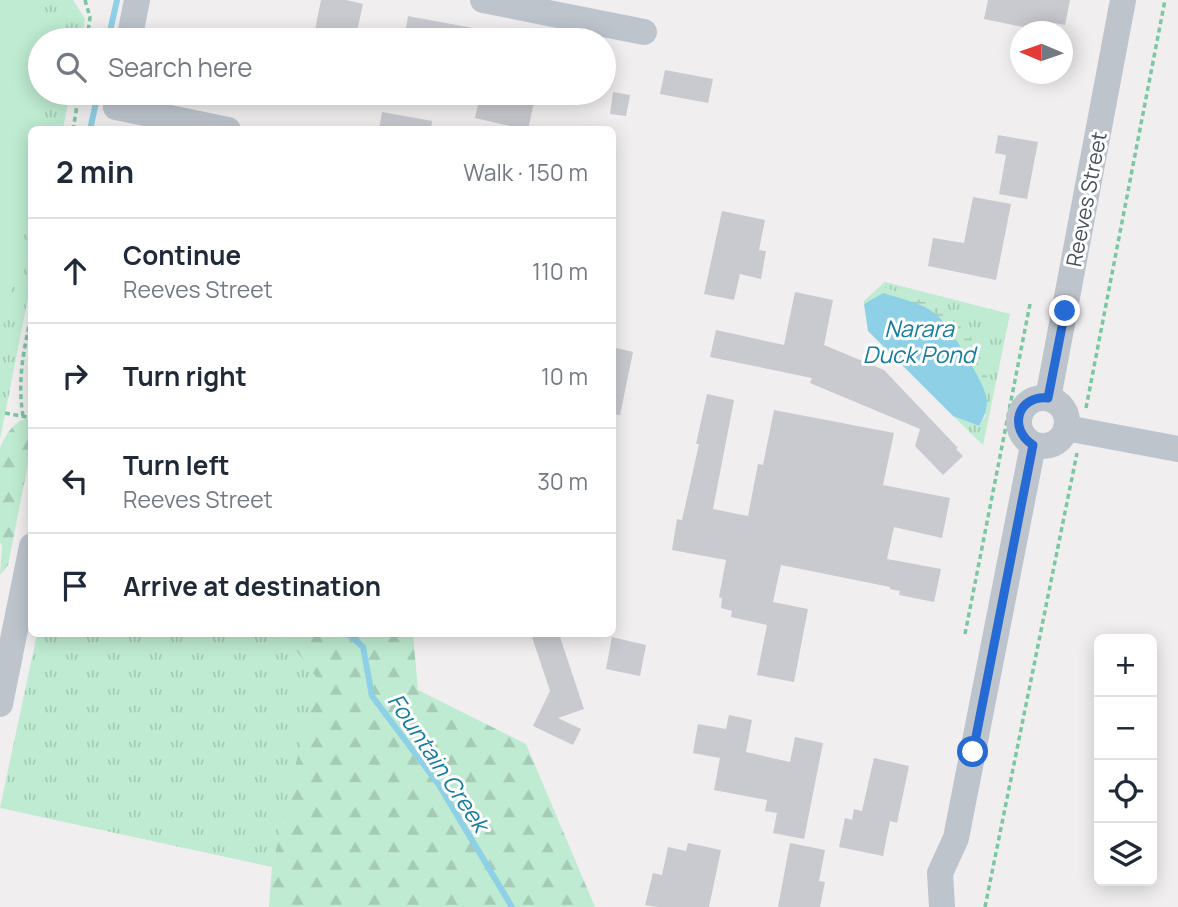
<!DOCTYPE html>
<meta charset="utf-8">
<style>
:root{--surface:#fff;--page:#f2f2f3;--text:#1f2937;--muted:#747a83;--line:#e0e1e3}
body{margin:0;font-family:Manrope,sans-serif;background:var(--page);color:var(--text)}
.controls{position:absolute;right:21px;bottom:21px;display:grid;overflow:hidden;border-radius:10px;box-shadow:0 4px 18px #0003}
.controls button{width:63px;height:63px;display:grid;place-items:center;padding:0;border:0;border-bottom:2px solid var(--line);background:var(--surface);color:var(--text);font:35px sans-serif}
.compass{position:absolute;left:1010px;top:21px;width:63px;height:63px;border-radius:50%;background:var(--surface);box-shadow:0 4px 18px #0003;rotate:272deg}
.stop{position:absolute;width:21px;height:21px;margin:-16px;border:5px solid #256bd3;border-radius:50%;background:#fff}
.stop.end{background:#256bd3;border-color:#fff;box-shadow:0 2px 7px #0008}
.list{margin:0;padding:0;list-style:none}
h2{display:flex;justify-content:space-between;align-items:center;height:91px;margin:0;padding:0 28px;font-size:30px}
h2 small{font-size:23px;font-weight:400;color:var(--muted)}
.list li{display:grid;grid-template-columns:46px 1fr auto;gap:21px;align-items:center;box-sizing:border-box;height:105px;padding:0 28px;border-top:2px solid var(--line)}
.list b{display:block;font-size:26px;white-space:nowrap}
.list p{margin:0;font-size:23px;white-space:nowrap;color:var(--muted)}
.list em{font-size:23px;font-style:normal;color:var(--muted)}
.icon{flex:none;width:38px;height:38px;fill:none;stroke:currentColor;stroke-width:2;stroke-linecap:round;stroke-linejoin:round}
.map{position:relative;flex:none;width:1178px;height:907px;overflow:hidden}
.search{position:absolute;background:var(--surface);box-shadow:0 4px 18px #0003;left:28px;top:28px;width:588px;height:77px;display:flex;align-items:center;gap:18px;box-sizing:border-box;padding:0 24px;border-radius:38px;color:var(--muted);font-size:26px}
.panel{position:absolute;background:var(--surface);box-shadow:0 4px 18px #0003;left:28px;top:126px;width:588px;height:511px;border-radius:10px}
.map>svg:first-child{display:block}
.grass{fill:url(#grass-tufts)}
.forest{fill:url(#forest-firs)}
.wetland{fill:url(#wetland-marsh)}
.garden{fill:#beebd1}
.water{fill:#8ed0e5}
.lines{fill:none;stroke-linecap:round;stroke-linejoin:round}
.stream{stroke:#8ed0e5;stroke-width:6}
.building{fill:#c8cad0}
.path{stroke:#79c7a3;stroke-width:3.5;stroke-dasharray:5 3.5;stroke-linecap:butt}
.minor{stroke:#bdc4cc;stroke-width:26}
.route{stroke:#256bd3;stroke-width:9}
.labels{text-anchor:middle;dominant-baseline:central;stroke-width:6;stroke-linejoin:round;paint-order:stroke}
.street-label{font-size:21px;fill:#47505a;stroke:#fff}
.water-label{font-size:23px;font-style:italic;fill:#167d9e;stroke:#fff}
</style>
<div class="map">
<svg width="1178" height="907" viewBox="0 0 1178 907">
<defs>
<pattern id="grass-tufts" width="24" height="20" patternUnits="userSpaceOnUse" patternTransform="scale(1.75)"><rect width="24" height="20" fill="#beebd1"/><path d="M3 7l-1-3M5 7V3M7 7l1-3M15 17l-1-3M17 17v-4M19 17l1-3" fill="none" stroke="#a5cbb6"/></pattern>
<pattern id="forest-firs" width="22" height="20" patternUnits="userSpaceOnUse" patternTransform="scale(1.75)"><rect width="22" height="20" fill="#beebd1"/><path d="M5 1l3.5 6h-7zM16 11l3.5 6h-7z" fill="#a5cbb6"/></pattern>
<pattern id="wetland-marsh" width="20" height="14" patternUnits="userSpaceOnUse" patternTransform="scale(1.75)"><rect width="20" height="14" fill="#beebd1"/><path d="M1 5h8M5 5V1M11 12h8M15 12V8" fill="none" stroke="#a5cbb6"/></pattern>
</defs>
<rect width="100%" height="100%" fill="#f0eeee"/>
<g class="grass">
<path d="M0,0H73L85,19L81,40H40V93H70L63,129L32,130L31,283L0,439Z"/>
<path d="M885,282L1010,314L983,445L953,416L981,427L987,415L991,389L943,308L880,286Z"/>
<path d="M37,634H284L317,677L272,867L0,808Z"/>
</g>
<g class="forest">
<path d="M28,419L31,420V449L8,565L0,575L2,546L0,542V448C5,436 14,420 28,419Z"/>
<path d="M284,634H413L418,690L526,744L595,907H269L272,867L316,677Z"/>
</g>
<path class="wetland" d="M880,286L943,308L970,335L992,389L987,416L981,427L979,426L986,415L883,293L864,304V301Z"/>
<path class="garden" d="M0,3L64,16L60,40H40V93H49L42,129L32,130L31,183L0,343Z"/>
<path class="water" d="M883,293C901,299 924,303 938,316C949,326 984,382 986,396C989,407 984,417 979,426L953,416L868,331L864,304Z"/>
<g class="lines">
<g class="stream">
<path d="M108,40L117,0"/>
<path d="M90,130L98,93"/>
<path d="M348,634L363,647L372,696L439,785L512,907"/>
</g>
</g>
<g class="building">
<path d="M321,0H346L363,4L355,40H313Z"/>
<path d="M988,0H1070L1065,25L1044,21L1042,31L984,19Z"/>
<path d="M408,16L494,32L493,40H404Z"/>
<path d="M665,70L713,79L708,103L660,94Z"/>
<path d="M613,92L630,95L626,116L610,114Z"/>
<path d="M496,93H514L535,97L528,130L475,118L480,96L495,99Z"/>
<path d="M382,112L432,121L431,130H379Z"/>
<path d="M998,135L1038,142L1027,199L999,194L1006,155L995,153Z"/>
<path d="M973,197L1011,204L996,280L928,266L933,238L964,243Z"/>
<path d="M722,211L765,220L759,250L766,251L761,279L740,274L734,300L704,294Z"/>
<path d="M795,292L833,300L824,345L884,370L958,448L956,449L963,456L943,475L915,446L920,429L810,383L812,378L710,357L716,330L784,345Z"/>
<path d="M612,347L633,352L620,415L612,414Z"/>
<path d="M707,394L734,400L713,509L748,516L758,464L763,465L774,410L894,433L883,485L950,498L942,538L894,527L887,559L941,569L934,602L899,595L900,591L890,589V587L781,565L773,602L808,609L794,682L757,675L767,625L731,617L732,611L721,608L722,598L719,597L726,560L672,550L677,519L682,520L699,444H696Z"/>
<path d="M531,634H559L584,709L558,718L581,729L573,745L533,726L550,691Z"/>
<path d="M612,637L646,645L640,676L606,669Z"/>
<path d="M729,715L752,720L746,752L790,762L795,737L823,743L804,839L773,833L777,813L765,811L767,800L714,790L720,758L693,753L698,724L726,729Z"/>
<path d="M874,758L909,766L897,823L890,821L883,856L839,847L845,818L852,820L854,809L862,811Z"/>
<path d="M688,843L721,850L709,907H657L645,905L653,873L662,875L668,847L686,851Z"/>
<path d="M790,843L825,850L819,881L825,882L820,907H778Z"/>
</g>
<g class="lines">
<g class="path">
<path d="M85,0L90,17L87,40"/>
<path d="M73,130L79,93"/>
<path d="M1086,408L1165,0"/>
<path d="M5,413L32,418"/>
<path d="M23,416C17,380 24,348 32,312"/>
<path d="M965,634L1030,304"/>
<path d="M985,907L1077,453"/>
</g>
<g class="minor">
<path d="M483,0L644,32"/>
<path d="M129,40L137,0"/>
<path d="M116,107L228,130"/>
<circle cx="1043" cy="422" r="24"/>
<path d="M1048,398L1123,0"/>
<path d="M1066,428L1178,449"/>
<path d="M0,704L32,546"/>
<path d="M942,907L940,873L956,838L1033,445"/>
</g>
</g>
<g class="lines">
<path class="route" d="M973,752L1033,445C1008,429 1017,395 1048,398L1065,311"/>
</g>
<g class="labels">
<g class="street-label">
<text transform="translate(1086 199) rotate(-79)">Reeves Street</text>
</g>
<g class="water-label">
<text x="919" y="328">Narara<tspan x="919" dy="26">Duck Pond</tspan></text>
<text transform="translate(439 762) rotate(56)">Fountain Creek</text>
</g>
</g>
</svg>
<div class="controls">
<button>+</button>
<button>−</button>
<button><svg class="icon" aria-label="locate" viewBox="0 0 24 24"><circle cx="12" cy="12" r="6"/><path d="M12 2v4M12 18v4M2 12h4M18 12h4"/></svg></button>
<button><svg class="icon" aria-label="layers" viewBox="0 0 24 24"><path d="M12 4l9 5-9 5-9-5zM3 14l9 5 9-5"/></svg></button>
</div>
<svg class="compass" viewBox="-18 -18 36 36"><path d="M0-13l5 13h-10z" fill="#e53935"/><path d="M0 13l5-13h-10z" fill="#747a83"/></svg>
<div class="stop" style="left:973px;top:752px"></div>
<div class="stop end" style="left:1065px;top:311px"></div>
<div class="search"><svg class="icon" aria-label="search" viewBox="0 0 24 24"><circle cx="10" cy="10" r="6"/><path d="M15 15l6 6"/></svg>Search here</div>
<section class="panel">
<h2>2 min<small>Walk · 150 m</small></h2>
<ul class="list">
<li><svg class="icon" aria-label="ahead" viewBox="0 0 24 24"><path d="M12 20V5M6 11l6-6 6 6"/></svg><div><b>Continue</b><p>Reeves Street</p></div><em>110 m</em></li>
<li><svg class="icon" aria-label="right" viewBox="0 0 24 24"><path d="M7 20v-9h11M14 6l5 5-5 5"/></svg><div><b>Turn right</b></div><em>10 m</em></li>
<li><svg class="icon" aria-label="left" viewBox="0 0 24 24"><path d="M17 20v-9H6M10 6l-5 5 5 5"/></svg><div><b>Turn left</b><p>Reeves Street</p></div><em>30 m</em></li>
<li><svg class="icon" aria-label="arrive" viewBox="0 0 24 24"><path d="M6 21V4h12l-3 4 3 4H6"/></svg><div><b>Arrive at destination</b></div></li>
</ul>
</section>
</div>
